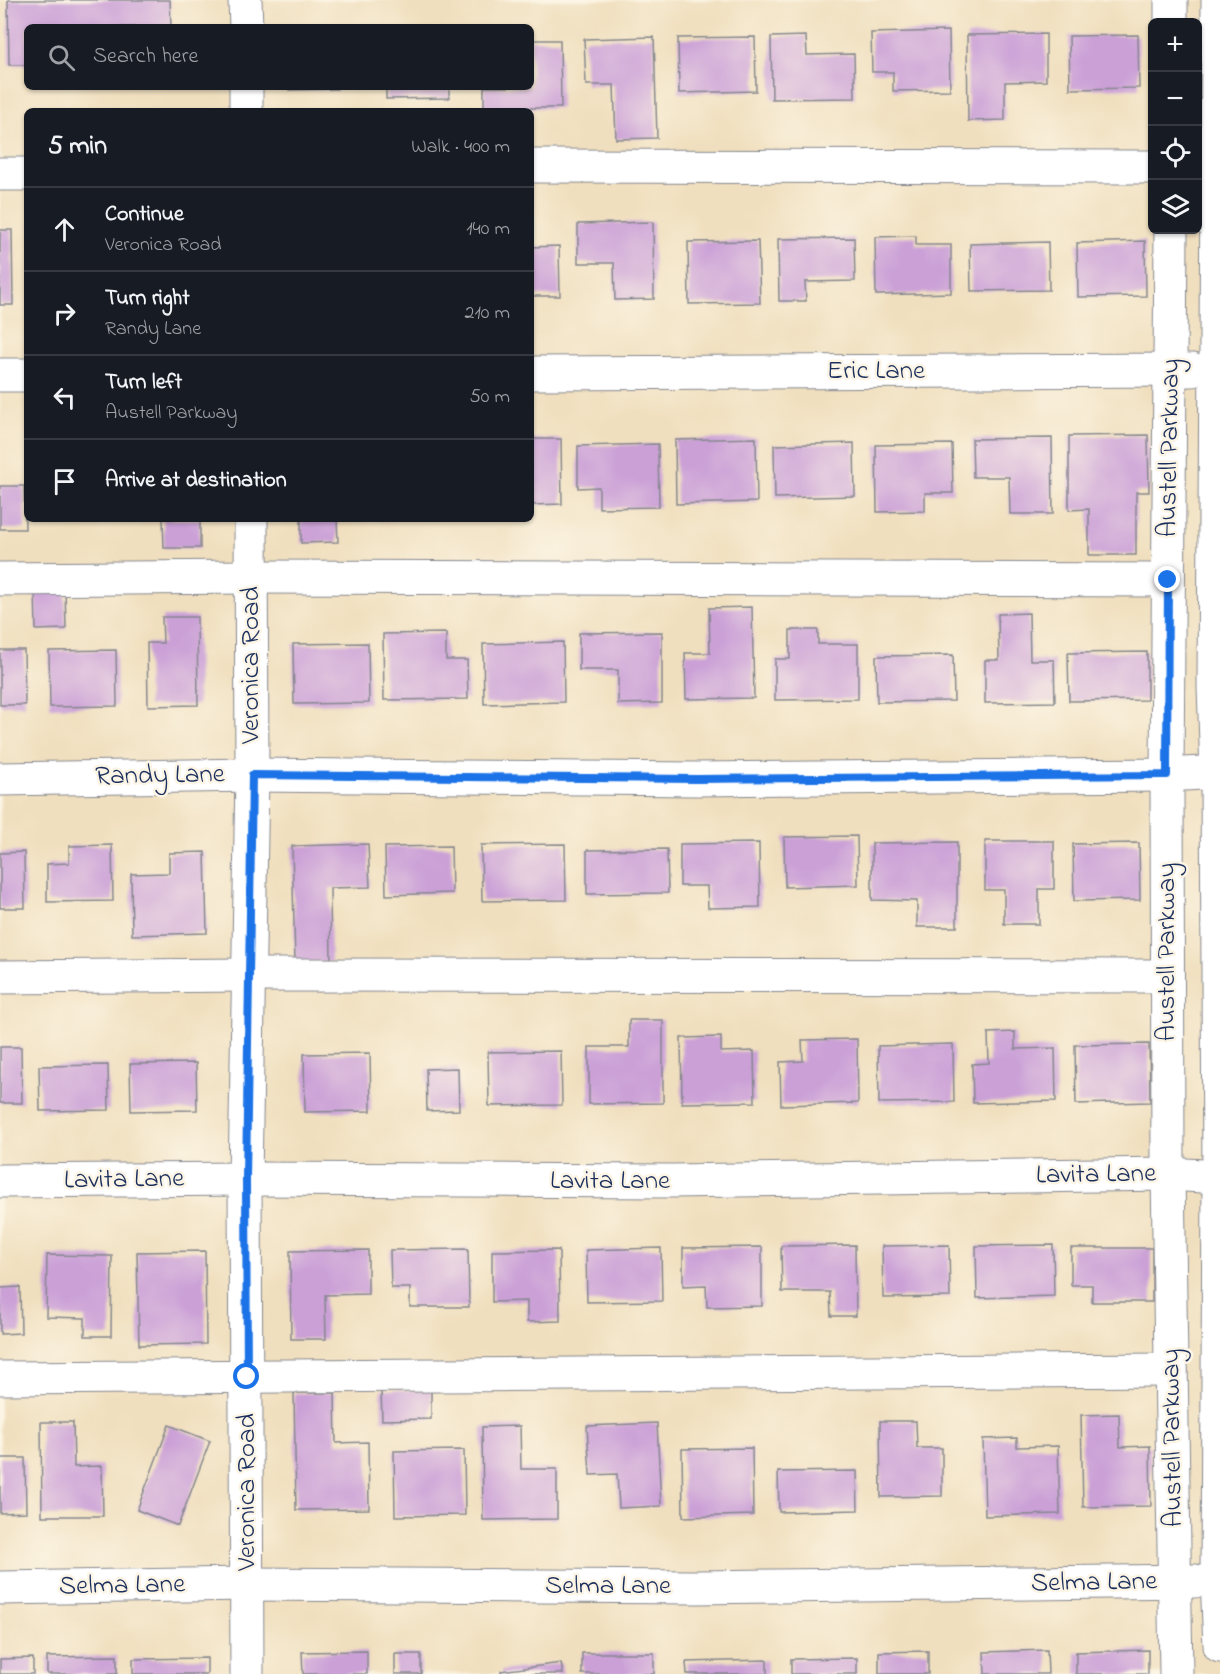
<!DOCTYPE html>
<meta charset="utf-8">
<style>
:root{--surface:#171b24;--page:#242831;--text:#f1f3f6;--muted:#9ea1a6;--line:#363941}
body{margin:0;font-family:"Indie Flower",sans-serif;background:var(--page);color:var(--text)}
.controls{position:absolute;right:18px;top:18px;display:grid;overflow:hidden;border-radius:9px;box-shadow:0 2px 4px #0004}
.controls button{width:54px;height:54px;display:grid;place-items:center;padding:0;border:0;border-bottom:2px solid var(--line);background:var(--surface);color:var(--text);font:30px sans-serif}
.stop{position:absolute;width:18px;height:18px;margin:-14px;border:4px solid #1a73e8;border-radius:50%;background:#fff}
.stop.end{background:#1a73e8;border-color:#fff;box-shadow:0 2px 6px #0008}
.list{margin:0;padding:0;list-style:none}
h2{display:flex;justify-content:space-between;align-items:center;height:78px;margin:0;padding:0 24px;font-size:26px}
h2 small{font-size:20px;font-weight:400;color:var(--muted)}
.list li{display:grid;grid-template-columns:39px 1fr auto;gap:18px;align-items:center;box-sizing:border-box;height:84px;padding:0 24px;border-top:2px solid var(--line)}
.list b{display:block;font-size:22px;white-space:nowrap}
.list p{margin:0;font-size:20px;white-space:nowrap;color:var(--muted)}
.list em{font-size:20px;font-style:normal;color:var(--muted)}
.icon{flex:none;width:33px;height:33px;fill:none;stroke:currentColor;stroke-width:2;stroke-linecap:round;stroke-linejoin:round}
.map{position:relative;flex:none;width:1220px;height:1674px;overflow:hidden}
.search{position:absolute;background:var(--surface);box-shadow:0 2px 4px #0004;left:24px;top:24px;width:510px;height:66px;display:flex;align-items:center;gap:15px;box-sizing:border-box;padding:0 21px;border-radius:9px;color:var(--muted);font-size:22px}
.panel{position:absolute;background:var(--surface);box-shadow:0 2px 4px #0004;left:24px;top:108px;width:510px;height:414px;border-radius:9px}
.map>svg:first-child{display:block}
.building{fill:#cba0d7}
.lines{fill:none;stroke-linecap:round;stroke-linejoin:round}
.minor-casing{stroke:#86878e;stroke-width:35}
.minor{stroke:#fff;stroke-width:33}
.route{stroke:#1a73e8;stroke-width:8}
.labels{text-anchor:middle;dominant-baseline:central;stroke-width:5;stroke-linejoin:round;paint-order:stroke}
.street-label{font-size:27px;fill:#1b2f5e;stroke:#fcf5e5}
</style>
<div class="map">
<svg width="1220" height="1674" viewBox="0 0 1220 1674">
<rect width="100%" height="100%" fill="#fcf5e5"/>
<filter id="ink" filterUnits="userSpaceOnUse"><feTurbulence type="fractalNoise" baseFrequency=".0167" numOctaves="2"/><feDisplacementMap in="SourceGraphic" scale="12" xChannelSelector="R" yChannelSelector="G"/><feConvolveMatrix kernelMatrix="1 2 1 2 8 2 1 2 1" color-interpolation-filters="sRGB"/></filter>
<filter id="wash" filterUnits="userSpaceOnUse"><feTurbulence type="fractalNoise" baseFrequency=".008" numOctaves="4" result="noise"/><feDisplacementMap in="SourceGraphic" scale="24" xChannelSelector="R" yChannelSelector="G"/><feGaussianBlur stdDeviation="1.35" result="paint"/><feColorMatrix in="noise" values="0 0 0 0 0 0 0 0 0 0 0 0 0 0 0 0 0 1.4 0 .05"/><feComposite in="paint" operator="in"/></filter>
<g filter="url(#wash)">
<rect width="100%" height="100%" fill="#f0dfbe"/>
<g id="blocks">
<g class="building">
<path d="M8,0H170L171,27H27V65H9Z"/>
<path d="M949,31L950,90L893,91V72H872L871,33Z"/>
<path d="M1046,34V81L1005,82V120L968,121L967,35Z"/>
<path d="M1138,35L1139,88L1070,89L1069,36Z"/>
<path d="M806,36L807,55L854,54L855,98L772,99L771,37Z"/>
<path d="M654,37L657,138L616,139L614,85H586L584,39Z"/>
<path d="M755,37L756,91L679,93L678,38Z"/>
<path d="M531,40H560L561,108H509V111H484V87H531Z"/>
<path d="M289,87H337V89L289,90Z"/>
<path d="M386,87H449V98L386,99Z"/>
<path d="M653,222L654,299L615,300L614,263H578V224Z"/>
<path d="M0,230H12L13,305H0Z"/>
<path d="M916,236V245H951V293L876,295L875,237Z"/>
<path d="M854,238L855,281L805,282L806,301H779L778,239Z"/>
<path d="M758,241L760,303L689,304L688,242Z"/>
<path d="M1145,241L1146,296L1078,297L1077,243Z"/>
<path d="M1048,242L1049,290L971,291L970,244Z"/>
<path d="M559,246L560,296H531V247Z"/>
<path d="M1148,435L1149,492H1136V555H1089V509L1069,510V436Z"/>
<path d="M756,438L757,502L676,504L675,440Z"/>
<path d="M1052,438L1053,514H1010L1009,477H973L972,439Z"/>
<path d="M531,439H561L562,504L531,505Z"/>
<path d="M854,443L855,496L775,498L774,445Z"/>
<path d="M658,444L659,507L599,508V487L578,488V446Z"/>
<path d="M952,444L953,493H925V511L877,512L876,445Z"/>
<path d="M0,486H24L25,529H0Z"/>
<path d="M163,519H200V548H164Z"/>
<path d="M301,519H337L338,542L301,543Z"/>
<path d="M35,587H65L66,629L36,630Z"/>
<path d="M752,607L754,698L686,699L685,653H710L709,608Z"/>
<path d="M1029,613L1030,660H1054L1055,702L985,703V660H999L998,614Z"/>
<path d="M162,617H197L198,705L148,706L147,643H163Z"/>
<path d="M790,630H818V644H858V699L775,700V659H790Z"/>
<path d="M662,632V703L618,704V670H579V633Z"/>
<path d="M446,633V660H467L468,699L384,700L383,634Z"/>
<path d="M563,642L564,702L484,704L483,644Z"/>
<path d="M368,643L369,703L294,704L293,644Z"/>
<path d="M0,650H24L25,705H0Z"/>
<path d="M116,650L117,706L50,707L49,651Z"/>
<path d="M1147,652V700L1069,701L1068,653Z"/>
<path d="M953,655L954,701L877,702L876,656Z"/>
<path d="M857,836L858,885L785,887L784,837Z"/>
<path d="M985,841H1054V889H1039V924H1004V890H985Z"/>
<path d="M957,842V927H917V901L872,900V843Z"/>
<path d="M759,843L760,907L708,908L707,886H680V844Z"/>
<path d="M1139,843L1140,900L1074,901L1073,844Z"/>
<path d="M368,844L370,887L330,888L331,962L295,963L292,846Z"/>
<path d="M565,844L566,900L482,901L481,845Z"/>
<path d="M112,845L113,901L47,902V864L69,863V846Z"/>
<path d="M451,846L452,893L386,895L385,847Z"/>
<path d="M667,849L668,893L587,894V850Z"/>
<path d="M24,852L25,908H0V853Z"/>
<path d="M205,852L207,933L132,935L131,874L169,873V853Z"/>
<path d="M629,1020H663V1103L589,1104V1047H629Z"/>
<path d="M1015,1032V1049L1055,1048L1056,1101L973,1103L972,1064L989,1063L988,1033Z"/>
<path d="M721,1037V1052L754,1051L755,1102L682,1103L681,1038Z"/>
<path d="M857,1039L858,1103L781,1105L780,1062L803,1061L802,1040Z"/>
<path d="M953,1044L954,1102L879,1103L878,1046Z"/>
<path d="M1149,1044L1150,1102L1076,1104L1075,1045Z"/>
<path d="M0,1047H21L22,1103H0Z"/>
<path d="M561,1051L562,1105L489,1106L488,1052Z"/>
<path d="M370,1053L371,1111L305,1112L304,1054Z"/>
<path d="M196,1063L197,1110L131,1111L130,1064Z"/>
<path d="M108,1065L109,1110L40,1111L39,1066Z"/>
<path d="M458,1068L459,1110L427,1111L426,1069Z"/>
<path d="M855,1245L856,1316H831L830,1292H782L781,1246Z"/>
<path d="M949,1245L950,1297L883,1298L882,1246Z"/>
<path d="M1053,1245L1054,1296L977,1298L976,1246Z"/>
<path d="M762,1247V1306L707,1307L706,1285L683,1286V1248Z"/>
<path d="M661,1248L662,1301L587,1302L586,1250Z"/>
<path d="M1071,1248H1152V1302H1092V1285H1071Z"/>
<path d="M468,1249L469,1307H410V1288H391L390,1250Z"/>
<path d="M368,1250V1294L325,1295L326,1339H291L290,1251Z"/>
<path d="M559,1250L560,1321L527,1322V1301L492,1302V1251Z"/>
<path d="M205,1251L206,1344L139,1345L137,1252Z"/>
<path d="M47,1255L112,1256L111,1336H85V1318L46,1317Z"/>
<path d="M20,1287L21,1333L0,1334V1288Z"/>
<path d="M381,1390H431V1419L382,1420Z"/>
<path d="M294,1393H335L336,1443L368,1442L369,1509L296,1510Z"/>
<path d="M1119,1414L1120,1447L1150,1446L1151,1506L1083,1507L1081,1415Z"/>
<path d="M880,1421H916L917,1448H942V1496L881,1497Z"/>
<path d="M41,1422H73L74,1467L102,1466L103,1516H42Z"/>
<path d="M657,1423L661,1506L619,1508L617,1474L590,1475L587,1426Z"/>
<path d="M169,1425L210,1441L178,1526L137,1510Z"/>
<path d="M520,1426L521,1469H557V1519L483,1520L482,1427Z"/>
<path d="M1017,1438V1447L1058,1446L1060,1514L985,1516L983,1439Z"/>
<path d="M752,1448L753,1515L683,1517L682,1449Z"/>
<path d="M464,1450L465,1515L395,1516L394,1451Z"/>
<path d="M0,1458H25L26,1512L0,1513Z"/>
<path d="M857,1471L858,1510L779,1512L778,1472Z"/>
<path d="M1047,1650L1048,1674H985L984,1652Z"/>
<path d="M1148,1650V1674H1076V1652Z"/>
<path d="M367,1651V1674H303L302,1652Z"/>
<path d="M928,1651V1674H879V1652Z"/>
<rect x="582" y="1653" width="72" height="21"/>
<rect x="395" y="1654" width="26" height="20"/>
<path d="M117,1656V1674H47V1657Z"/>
<path d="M33,1658V1674H0V1659Z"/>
<path d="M207,1658V1674H133V1659Z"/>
<path d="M857,1658V1674H791V1659Z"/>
<path d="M767,1660V1674H687L686,1662Z"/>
<path d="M561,1663L563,1674H501V1671Z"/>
</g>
</g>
</g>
<g filter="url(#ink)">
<use href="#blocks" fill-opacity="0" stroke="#86878e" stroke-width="1.5"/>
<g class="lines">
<g class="minor-casing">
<g id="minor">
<path d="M245,0L246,27"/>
<path d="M1218,0L1214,687L1217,772L1219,1177L1217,1579L1220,1646"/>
<path d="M1171,22V0"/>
<path d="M246,87V111"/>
<path d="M531,166L1152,167"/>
<path d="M0,174H27"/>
<path d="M1171,230L1167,775L1168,1174L1176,1674"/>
<path d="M531,373L1192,370"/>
<path d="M0,375H27"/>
<path d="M0,579L251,577L1168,580"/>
<path d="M0,779L252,775L697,779L1167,775L1220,772"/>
<path d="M0,977L249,975L1167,976"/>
<path d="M0,1181L245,1179L672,1181L1168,1174L1220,1177"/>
<path d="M0,1378L1171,1370"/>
<path d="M0,1588L247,1584L697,1587L1195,1581"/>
<path d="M247,1674L245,1179L252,775L251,519"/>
</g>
</g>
<use href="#minor" class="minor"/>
</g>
</g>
<g class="lines" filter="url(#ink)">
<path class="route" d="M247,1377L246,1179L252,775L697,779L1167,775L1168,580"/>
</g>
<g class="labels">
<g class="street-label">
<text x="876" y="371">Eric Lane</text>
<text transform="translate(1170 448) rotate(-89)">Austell Parkway</text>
<text transform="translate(251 665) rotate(-90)">Veronica Road</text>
<text transform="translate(160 776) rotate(-1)">Randy Lane</text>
<text transform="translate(1167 952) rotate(-90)">Austell Parkway</text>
<text transform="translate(1096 1175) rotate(-1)">Lavita Lane</text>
<text transform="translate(124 1180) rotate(-1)">Lavita Lane</text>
<text x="610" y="1181">Lavita Lane</text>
<text transform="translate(1173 1438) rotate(-91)">Austell Parkway</text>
<text transform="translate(247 1492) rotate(-90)">Veronica Road</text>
<text transform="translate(1094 1583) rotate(-1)">Selma Lane</text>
<text transform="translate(122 1586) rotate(-1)">Selma Lane</text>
<text x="608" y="1586">Selma Lane</text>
</g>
</g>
</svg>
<div class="controls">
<button>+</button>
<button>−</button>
<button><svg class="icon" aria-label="locate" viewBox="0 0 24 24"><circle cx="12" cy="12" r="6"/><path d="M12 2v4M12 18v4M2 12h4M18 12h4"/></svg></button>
<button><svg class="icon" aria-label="layers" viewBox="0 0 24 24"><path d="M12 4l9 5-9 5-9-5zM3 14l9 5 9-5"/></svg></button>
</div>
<div class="stop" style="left:247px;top:1377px"></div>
<div class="stop end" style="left:1168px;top:580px"></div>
<div class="search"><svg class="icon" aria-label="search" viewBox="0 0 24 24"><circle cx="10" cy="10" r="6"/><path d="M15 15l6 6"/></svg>Search here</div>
<section class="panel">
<h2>5 min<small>Walk · 400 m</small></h2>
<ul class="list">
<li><svg class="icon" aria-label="ahead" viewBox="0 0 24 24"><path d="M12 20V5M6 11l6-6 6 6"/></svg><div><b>Continue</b><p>Veronica Road</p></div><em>140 m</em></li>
<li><svg class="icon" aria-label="right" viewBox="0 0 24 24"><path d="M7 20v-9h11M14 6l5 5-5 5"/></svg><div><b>Turn right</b><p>Randy Lane</p></div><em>210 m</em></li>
<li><svg class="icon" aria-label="left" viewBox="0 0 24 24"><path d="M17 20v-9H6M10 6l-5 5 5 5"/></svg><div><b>Turn left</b><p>Austell Parkway</p></div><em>50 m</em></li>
<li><svg class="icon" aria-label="arrive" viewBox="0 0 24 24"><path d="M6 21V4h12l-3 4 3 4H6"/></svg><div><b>Arrive at destination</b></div></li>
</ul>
</section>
</div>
